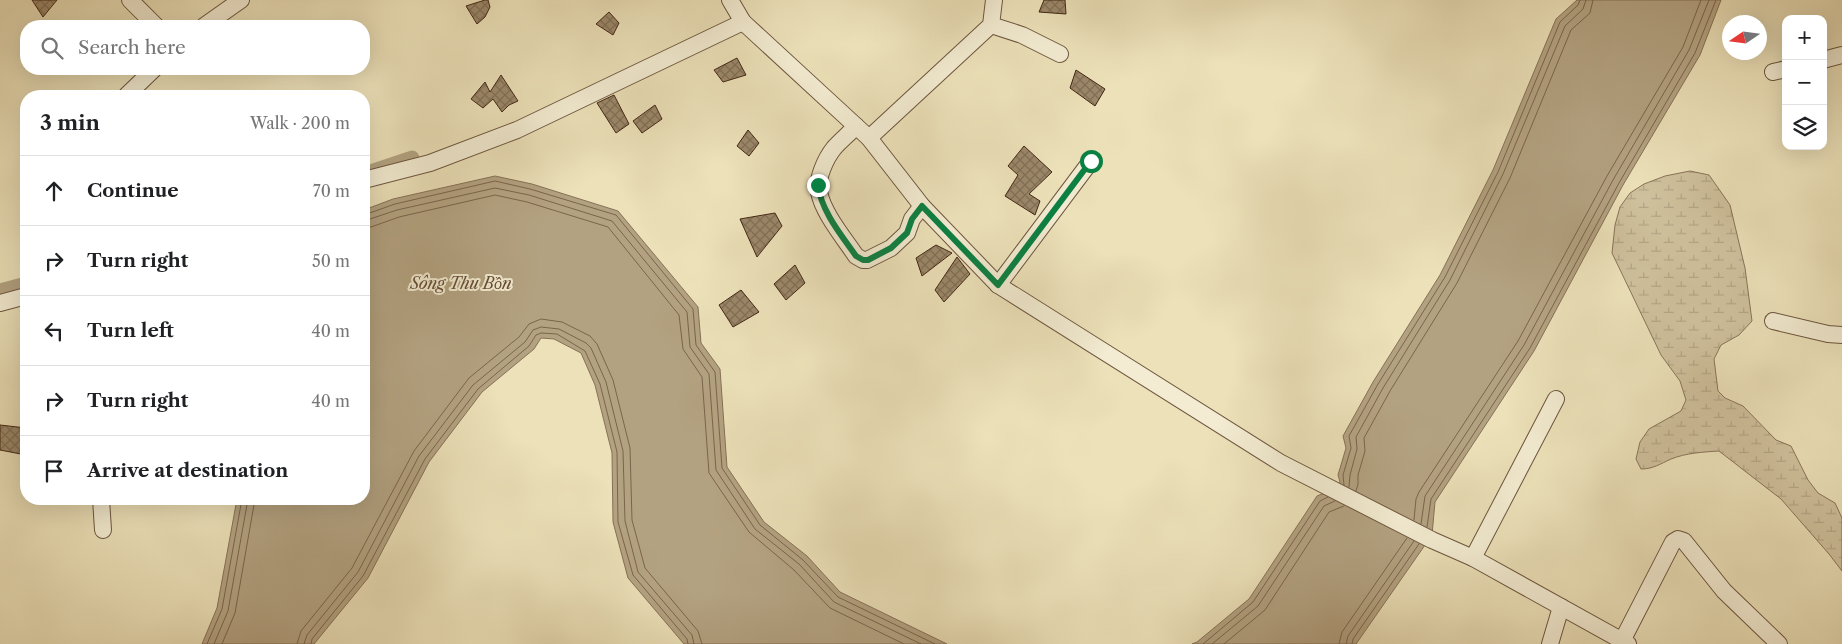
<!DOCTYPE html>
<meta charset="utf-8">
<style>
:root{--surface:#fff;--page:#f6f6f6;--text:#202124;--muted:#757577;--line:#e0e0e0}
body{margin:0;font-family:"Libre Caslon Text",serif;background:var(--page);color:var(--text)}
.controls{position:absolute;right:15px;top:15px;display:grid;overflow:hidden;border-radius:10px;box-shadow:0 5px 20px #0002}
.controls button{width:45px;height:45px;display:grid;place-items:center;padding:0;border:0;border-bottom:1px solid var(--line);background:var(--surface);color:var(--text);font:25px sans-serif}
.compass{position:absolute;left:1722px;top:15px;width:45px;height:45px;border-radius:50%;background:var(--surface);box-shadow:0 5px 20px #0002;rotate:257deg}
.stop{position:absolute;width:15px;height:15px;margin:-11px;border:4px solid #0b8043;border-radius:50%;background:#fff}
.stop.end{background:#0b8043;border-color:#fff;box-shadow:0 1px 5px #0008}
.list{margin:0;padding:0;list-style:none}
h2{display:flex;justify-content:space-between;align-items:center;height:65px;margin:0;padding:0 20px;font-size:21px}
h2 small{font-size:16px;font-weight:400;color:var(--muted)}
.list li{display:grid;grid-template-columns:32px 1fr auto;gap:15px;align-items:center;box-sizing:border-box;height:70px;padding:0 20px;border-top:1px solid var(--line)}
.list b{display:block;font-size:19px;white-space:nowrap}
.list em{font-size:16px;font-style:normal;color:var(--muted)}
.icon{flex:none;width:28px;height:28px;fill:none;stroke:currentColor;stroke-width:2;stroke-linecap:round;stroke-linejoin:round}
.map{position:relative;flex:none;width:1842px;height:644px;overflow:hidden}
.search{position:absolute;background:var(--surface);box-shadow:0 5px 20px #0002;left:20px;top:20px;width:350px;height:55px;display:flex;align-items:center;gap:12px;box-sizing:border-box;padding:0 18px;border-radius:20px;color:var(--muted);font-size:19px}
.panel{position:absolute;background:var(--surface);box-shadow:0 5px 20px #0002;left:20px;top:90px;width:350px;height:415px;border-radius:20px}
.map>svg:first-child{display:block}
.wetland{fill:url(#wetland-marsh);stroke:#897459}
.water{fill:#b3a281;stroke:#867156}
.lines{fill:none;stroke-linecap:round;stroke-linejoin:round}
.shore{stroke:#7b644b;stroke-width:1}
.canal{stroke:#b3a281;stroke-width:15}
.building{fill:url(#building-cross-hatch);stroke:#432715}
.minor-casing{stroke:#6d563e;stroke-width:18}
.minor{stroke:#f3ecd2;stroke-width:16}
.route{stroke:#0b8043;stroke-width:6}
.labels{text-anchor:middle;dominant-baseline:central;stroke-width:4;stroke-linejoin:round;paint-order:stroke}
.water-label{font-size:16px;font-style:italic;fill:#654c35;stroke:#f3ecd2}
</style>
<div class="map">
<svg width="1842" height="644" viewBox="0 0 1842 644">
<defs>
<pattern id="wetland-marsh" width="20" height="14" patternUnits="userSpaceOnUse" patternTransform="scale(1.25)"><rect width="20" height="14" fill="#cfc19d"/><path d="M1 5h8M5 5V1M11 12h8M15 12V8" fill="none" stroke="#b3a686"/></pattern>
<pattern id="building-cross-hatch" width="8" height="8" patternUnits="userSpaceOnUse" patternTransform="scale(1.25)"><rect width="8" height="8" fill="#9b886a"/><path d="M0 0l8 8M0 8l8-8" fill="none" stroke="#806f56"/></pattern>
</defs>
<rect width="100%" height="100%" fill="#ece1b9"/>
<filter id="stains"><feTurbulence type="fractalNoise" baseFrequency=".004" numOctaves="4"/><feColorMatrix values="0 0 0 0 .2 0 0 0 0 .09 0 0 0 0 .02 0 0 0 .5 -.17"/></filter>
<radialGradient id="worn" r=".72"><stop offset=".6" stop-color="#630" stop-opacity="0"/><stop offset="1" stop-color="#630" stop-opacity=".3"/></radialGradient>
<path class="wetland" d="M1690,171L1709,175L1730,205L1745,268L1752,321L1739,335L1721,345L1714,359L1718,391L1725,398L1743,406L1776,440L1791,446L1808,480L1818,493L1835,503L1842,518V571L1829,554L1781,499L1719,451C1703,452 1686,453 1671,459C1660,464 1653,469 1641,469L1636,459L1640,442L1649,429L1681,411L1686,400L1680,381L1661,355L1612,253L1615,225L1620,207L1630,193L1644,184L1665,176Z"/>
<g class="water">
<path d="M1577,0H1721L1700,55L1623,185L1534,351L1435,502L1432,535L1356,644H1192L1197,642L1249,599L1317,496L1337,488L1340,482L1338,475L1346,448L1343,436L1373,382L1440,275L1493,170L1556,19Z"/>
<path d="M495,176L532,184L618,211L698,307L701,343L720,369L727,467L764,522L807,556L840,592L947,644H684L628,578L613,522L612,453L595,385L581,353L554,339L541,338L534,349L482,392L429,462L368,578L314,644H202L217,608L237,499H364V210L393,199Z"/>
</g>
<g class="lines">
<g class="shore">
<path d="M364,215L395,204L495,181L530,189L616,215L693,309L696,345L715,372L722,468L760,525L803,560L838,597L935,644"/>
<path d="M364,221L397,210L495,188L529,195L612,221L687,312L690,347L709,374L716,470L755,529L799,564L834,602L921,644"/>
<path d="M364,228L371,227L399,217L495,195L527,202L608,227L679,315L683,349L702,377L709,473L749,532L794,570L830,608L904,644"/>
<path d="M1344,485L1343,475L1351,448L1349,436L1378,384L1445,277L1498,172L1560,22L1578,5L1580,0"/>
<path d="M1349,487L1350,475L1357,449L1356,437L1383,388L1450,280L1503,174L1565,26L1583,9L1586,0"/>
<path d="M1356,491L1358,484V475L1365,451L1364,438L1390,391L1457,283L1510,178L1571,30L1590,13L1593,0"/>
<path d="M1414,520L1416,499L1419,492L1518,341L1607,176L1683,47L1701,0"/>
<path d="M1421,524L1425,496L1524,345L1613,180L1689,50L1709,0"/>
<path d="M1427,527L1431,499L1530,348L1619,183L1695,53L1716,0"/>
<path d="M207,644L222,609L242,499"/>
<path d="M214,644L228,611L248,499"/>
<path d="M222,644L235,613L255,499"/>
<path d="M297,644L301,631L352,568L414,451L469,378L519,337L529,324L541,319L562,322L590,336L597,344L613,380L630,448L632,520L645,568L698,631L702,644"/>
<path d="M304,644L307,635L358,572L419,456L473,385L525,342L533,330L541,327L559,329L586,343L591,348L606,382L623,451L625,521L638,572L692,635L694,644"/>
<path d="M311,644L312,639L363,576L425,459L478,389L529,346L536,335L541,333L557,334L585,351L600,384L617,452L618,522L633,575L687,639L688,644"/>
<path d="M1203,644L1253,602L1320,501L1328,497"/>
<path d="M1212,644L1258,606L1324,506L1335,501"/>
<path d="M1224,644L1265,610L1329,512L1344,506"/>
<path d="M1339,644L1342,632L1407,538"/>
<path d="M1346,644L1348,636L1414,541"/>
<path d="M1352,644L1353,639L1419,544"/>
</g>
<g class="canal">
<path d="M373,171L412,158"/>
<path d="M0,291L26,284"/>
</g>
</g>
<g class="building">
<path d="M32,0H57L43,17Z"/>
<path d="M485,0H488L490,7L485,17L477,24L466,6Z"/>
<path d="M1044,0H1065L1066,14L1039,12Z"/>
<path d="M609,12L619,23L613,35L596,24Z"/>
<path d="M737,58L746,75L723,82L714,70Z"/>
<path d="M1076,70L1105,89L1095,106L1070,88Z"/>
<path d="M501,75L518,101L509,105L502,112L493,99L483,108L471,99L485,82L490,92Z"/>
<path d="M614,95L629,124L616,133L597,103Z"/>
<path d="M655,105L662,119L642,133L633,121Z"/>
<path d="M748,130L759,143L749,156L737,146Z"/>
<path d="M1024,146L1052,172L1029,194L1040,201L1035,215L1005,196L1018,175L1008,166Z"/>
<path d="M775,213L782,226L757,257L740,219Z"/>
<path d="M936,245L952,253L922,276L916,258Z"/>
<path d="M957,257L970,274L944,302L935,290Z"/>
<path d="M795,265L805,283L786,300L774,284Z"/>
<path d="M741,290L759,312L733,327L719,305Z"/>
<path d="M0,425L26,428V455L0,450Z"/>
</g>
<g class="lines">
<g class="minor-casing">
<g id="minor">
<path d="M130,0L156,26"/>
<path d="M730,0L743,22L869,138L922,206L998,285L1281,463L1432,540L1473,558L1628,644"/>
<path d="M991,25L1022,35L1060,54"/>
<path d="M204,26L241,0"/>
<path d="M1823,60L1842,55"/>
<path d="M1773,72L1786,69"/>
<path d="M126,96L154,69"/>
<path d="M856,126C849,134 841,140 834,148C826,158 816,179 819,192C823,213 844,238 856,256L863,260H867L891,248L907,233L912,219L922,206"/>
<path d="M869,138L991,25L994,0"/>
<path d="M364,180L430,163L517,130L743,22"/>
<path d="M998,285L1091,161"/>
<path d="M0,303L26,296"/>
<path d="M1773,321L1828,334L1842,335"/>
<path d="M101,499L103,530"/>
<path d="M1473,558L1556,399"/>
<path d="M1622,641L1673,542L1678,539L1684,541L1724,591L1779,644"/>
<path d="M1550,644L1561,607"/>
</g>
</g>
<use href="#minor" class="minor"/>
</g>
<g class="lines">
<path class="route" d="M818,185C821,211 842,236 856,256L863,260H868L891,248L907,233L912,219L922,206L998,285L1091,161"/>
</g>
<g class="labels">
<g class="water-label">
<text x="461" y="283">Sông Thu Bồn</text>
</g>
</g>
<rect width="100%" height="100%" filter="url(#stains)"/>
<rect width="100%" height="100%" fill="url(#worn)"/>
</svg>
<div class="controls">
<button>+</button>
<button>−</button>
<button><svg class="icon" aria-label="layers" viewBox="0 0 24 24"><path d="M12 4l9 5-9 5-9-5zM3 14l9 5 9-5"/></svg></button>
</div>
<svg class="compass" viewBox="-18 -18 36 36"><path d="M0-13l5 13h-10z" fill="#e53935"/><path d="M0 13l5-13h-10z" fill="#757577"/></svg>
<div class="stop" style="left:1091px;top:161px"></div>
<div class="stop end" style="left:818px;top:185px"></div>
<div class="search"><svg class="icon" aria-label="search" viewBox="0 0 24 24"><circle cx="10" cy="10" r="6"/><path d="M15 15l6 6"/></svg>Search here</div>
<section class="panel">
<h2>3 min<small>Walk · 200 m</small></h2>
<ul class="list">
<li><svg class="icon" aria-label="ahead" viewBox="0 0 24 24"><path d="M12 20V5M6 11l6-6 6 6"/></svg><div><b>Continue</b></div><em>70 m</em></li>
<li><svg class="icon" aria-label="right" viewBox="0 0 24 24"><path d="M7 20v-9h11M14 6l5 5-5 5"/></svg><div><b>Turn right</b></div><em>50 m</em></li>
<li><svg class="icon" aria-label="left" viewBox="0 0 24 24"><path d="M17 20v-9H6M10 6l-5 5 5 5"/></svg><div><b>Turn left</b></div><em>40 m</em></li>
<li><svg class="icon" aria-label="right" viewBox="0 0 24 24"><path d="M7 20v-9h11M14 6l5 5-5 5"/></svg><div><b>Turn right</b></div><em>40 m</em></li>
<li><svg class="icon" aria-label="arrive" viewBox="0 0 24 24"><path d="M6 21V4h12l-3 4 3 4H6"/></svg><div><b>Arrive at destination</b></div></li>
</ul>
</section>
</div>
